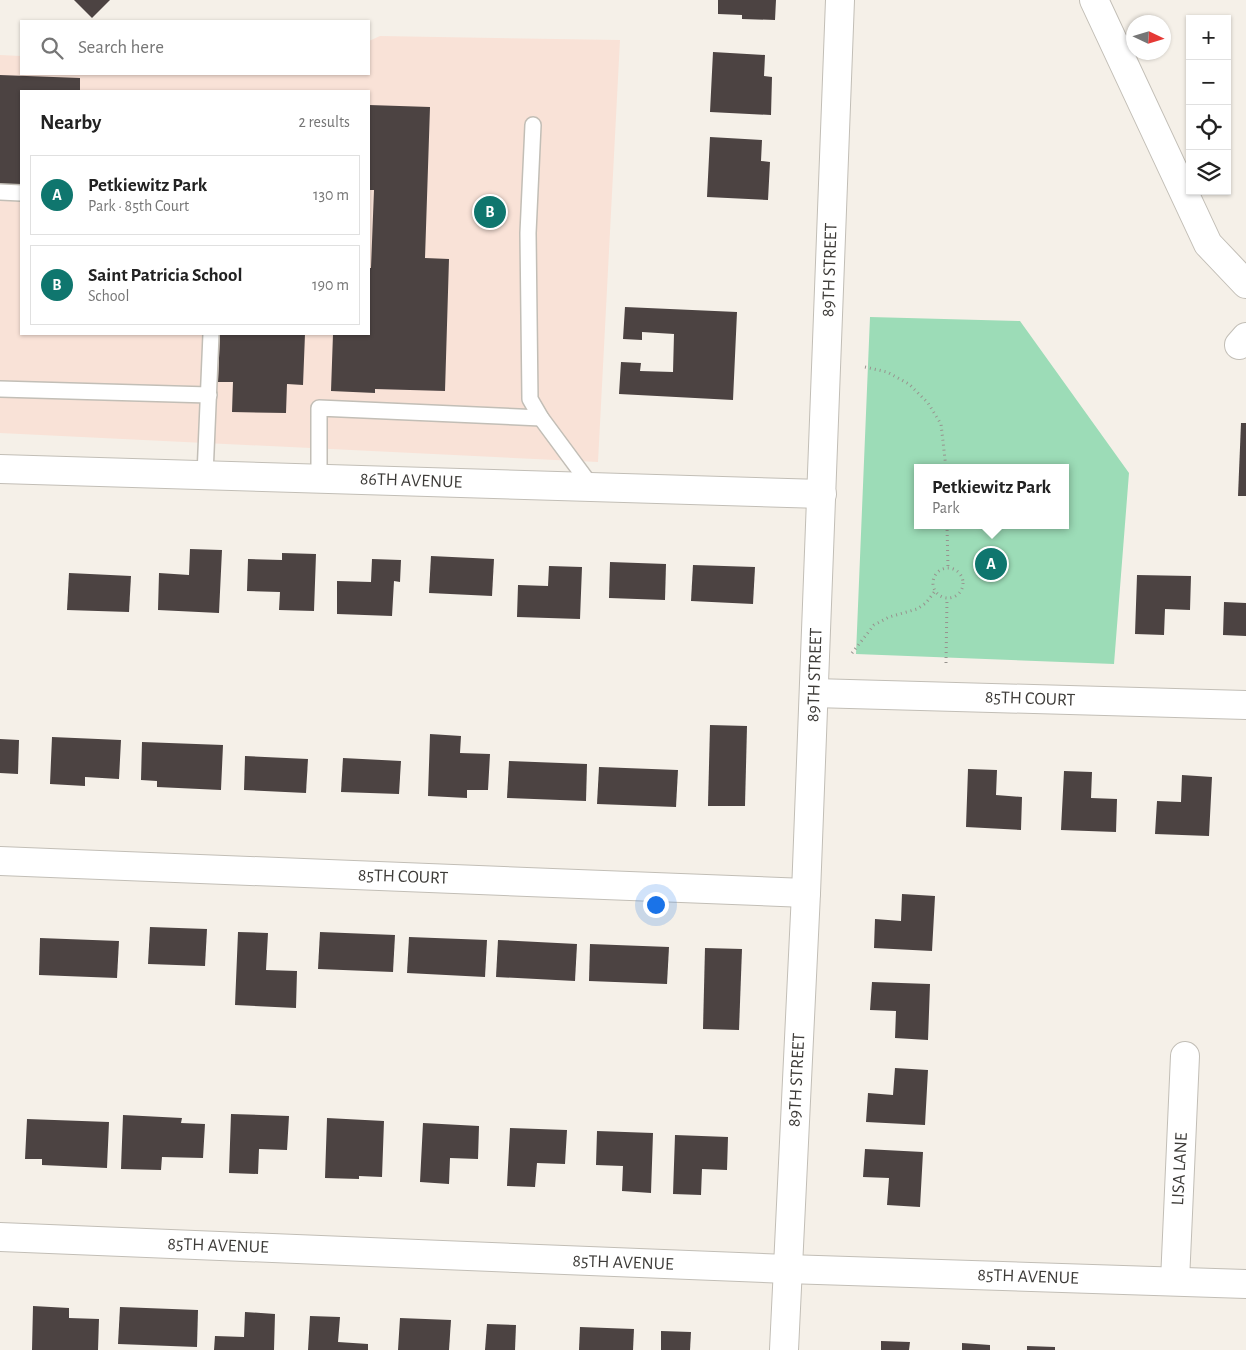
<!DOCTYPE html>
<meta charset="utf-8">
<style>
:root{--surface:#fff;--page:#f2f2f2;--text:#222;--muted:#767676;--line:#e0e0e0;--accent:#0f766e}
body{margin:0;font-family:"Alegreya Sans",sans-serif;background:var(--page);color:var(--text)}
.controls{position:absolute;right:15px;top:15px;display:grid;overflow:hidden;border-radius:0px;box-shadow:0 1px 4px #0004}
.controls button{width:45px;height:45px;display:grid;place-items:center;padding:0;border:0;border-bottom:1px solid var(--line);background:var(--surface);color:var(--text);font:25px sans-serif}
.compass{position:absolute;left:1126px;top:15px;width:45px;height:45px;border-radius:50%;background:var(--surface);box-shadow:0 1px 4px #0004;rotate:94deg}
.you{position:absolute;left:655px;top:904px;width:18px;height:18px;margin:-12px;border:4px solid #fff;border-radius:50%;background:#1a73e8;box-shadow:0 0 0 8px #1a73e833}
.badge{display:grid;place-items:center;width:32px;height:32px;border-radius:50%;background:var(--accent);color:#fff;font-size:16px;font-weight:700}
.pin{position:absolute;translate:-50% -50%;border:2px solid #fff;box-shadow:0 1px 5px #0006}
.popup{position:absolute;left:914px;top:464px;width:155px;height:65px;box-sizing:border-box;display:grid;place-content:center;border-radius:0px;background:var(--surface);filter:drop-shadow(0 1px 4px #0005);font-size:16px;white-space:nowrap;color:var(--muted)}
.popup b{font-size:19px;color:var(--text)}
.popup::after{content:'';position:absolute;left:50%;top:100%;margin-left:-10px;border:10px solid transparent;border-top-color:var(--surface)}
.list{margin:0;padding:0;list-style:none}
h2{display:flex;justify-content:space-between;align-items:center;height:65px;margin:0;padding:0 20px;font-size:21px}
h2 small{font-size:16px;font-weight:400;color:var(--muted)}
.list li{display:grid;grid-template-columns:32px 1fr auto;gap:15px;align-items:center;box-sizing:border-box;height:80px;margin:0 10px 10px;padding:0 10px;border:1px solid var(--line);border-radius:0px}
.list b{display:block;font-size:19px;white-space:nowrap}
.list p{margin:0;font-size:16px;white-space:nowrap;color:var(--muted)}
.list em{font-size:16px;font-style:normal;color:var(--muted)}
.icon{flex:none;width:28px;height:28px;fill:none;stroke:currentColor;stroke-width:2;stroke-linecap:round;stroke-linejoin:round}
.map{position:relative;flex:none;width:1246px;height:1350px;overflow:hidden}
.search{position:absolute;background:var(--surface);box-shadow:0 1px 4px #0004;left:20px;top:20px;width:350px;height:55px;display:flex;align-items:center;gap:12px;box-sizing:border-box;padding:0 18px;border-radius:0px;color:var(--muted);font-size:19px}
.panel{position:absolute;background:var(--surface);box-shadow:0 1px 4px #0004;left:20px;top:90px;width:350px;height:245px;border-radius:0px}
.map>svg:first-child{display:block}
.education{fill:#f9e2d7;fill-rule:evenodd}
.green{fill:#9cdcb7;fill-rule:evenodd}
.building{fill:#4c4342}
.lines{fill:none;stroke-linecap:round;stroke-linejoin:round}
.service-casing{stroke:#c2beb6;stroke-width:18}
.minor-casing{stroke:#c2beb6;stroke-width:30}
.path{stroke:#97938e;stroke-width:3;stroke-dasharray:1 4;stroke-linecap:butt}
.service{stroke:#fff;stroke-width:15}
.minor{stroke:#fff;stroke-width:28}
.labels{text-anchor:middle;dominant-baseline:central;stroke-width:5;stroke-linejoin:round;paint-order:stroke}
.street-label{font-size:18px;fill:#3d3b38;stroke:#fff}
</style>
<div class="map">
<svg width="1246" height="1350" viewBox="0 0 1246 1350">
<rect width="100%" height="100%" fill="#f5f0e8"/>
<path class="education" d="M380,36L620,40L598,462L0,433V55L21,56V74H369V41ZM21,91H369V334H21Z"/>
<path class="green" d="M870,317L1020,321L1129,473L1114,664L856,654ZM917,468H1065V525H917Z"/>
<g class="building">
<path d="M74,0H110L92,18Z"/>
<path d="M718,0H776L775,20L742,19V15L718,14Z"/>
<path d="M713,52L765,55L764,76L772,77L771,115L710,112Z"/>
<path d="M0,75L80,78V91H21V185L0,184Z"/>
<path d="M369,105L430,107L425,258L449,259L445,391L375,389V393L331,391L333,334H369V268H371L374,190H369Z"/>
<path d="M710,137L762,140L761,161L770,162L768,200L707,197Z"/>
<path d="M625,307L737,312L733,400L619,394L621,362L641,363L640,371L673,372L674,334L642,332V340L623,339Z"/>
<path d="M220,334H305L303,385L287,384L286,413L232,412L233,382H218Z"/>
<path d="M1241,423H1246V496H1238Z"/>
<path d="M190,549L222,550L219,613L158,610L159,573L189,575Z"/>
<path d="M282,553L316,554L314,611L279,610L280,592L247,591L248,559L282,560Z"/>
<path d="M431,556L494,559L492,596L429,593Z"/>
<path d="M372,559L401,560L400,582L394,581L392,616L337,614V581L371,582Z"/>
<path d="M610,562L666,564L665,600L609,598Z"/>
<path d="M693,565L755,567L753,604L691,601Z"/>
<path d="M549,566L582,567L580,619L517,617L518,585L548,586Z"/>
<path d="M69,573L131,576L129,612L67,610Z"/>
<path d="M1137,575L1191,576L1190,610L1165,609L1164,635L1135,634Z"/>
<path d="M1224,602L1246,603V636L1223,635Z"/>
<path d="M710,725L747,726L745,806H708Z"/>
<path d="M430,734L461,736L460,753L490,754L488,790H467V798L428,796Z"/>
<path d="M52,737L121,740L119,779L85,777V786L50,784Z"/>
<path d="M0,739L19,740L18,774L0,773Z"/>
<path d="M142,742L223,745L221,790L157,787V781L141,780Z"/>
<path d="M245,756L308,759L306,793L244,790Z"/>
<path d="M343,758L401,761L399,794L341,792Z"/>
<path d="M509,761L587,764L586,801L507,798Z"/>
<path d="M599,767L678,770L676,807L597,804Z"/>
<path d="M968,769L997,770L996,795L1022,797L1021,830L966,827Z"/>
<path d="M1064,771L1092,772L1091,798L1117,799L1116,832L1061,830Z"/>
<path d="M1182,775L1212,777L1209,836L1155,834L1157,801L1181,802Z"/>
<path d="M902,894L935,896L932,951L874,948L875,919L901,921Z"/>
<path d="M150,927L207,929L205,966L148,964Z"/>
<path d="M238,932L268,933L266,970L297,971L296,1008L235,1005Z"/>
<path d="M320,932L395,935L393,972L318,969Z"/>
<path d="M409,937L487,940L485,977L407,973Z"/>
<path d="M40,938L119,941L117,978L39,975Z"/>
<path d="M498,940L577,944L575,981L496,977Z"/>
<path d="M590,944L669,947L667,984L589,981Z"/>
<path d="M705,948L742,949L739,1030L703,1029Z"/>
<path d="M872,982L930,984L928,1040L895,1038L896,1011L870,1010Z"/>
<path d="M895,1068L928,1070L925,1125L866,1122L868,1093L893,1095Z"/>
<path d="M231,1114L289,1116L287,1150L259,1149L258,1174L229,1173Z"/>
<path d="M123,1115L182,1118L181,1123L205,1124L203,1158L162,1157L161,1170L121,1169Z"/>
<path d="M327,1118L384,1121L382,1177L359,1176V1179L325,1178Z"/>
<path d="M27,1119L109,1122L107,1168L42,1165V1159H25Z"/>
<path d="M423,1123L479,1126L478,1159L450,1158L449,1184L420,1182Z"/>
<path d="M510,1128L567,1130L565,1164L537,1163L535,1187L507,1186Z"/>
<path d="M597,1131L653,1133L651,1193L622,1191L623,1166L596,1165Z"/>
<path d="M675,1135L728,1137L727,1170L702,1169L701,1195L673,1194Z"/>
<path d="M865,1149L923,1152L920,1207L887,1205L889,1178L863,1177Z"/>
<path d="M33,1306L69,1308V1318L99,1319L98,1350H32Z"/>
<path d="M120,1307L198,1310L197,1347L118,1344Z"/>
<path d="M245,1312L275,1314L274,1350H214L215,1336L244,1337Z"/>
<path d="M310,1316L340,1317L338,1342L368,1344V1350H308Z"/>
<path d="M400,1318L451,1320L449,1350H398Z"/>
<path d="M487,1324L516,1325L515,1350H485Z"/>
<path d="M580,1327L634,1329L633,1350H579Z"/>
<path d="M661,1331L691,1332L690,1350H661Z"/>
<path d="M881,1341L910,1342L909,1350H881Z"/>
<path d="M962,1343L990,1345V1350H962Z"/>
<path d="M1027,1346L1055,1347V1350H1027Z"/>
</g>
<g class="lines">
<g class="service-casing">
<g id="service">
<path d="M533,125L528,233L530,399L541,418L592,487"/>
<path d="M0,192L21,193"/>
<path d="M0,389L209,395"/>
<path d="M205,475L211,334"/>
<path d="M319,479V408L541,418"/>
</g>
</g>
<g class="minor-casing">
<g id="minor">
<path d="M1094,0L1208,244L1246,284"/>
<path d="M1239,345L1246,337"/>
<path d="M0,469L822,494"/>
<path d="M814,693L1246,705"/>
<path d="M0,861L806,893"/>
<path d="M0,1237L787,1269L1246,1284"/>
<path d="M1175,1281L1185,1056"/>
<path d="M784,1350L806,893L840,0"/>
</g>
</g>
<g class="path">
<path d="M865,367L887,372L909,384L928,403L941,424L946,468"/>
<path d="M947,525L948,568"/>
<circle cx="948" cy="583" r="15"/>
<path d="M852,653L874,625L889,617L917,609L926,603L935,591"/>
<path d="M946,663L947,598"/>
</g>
<use href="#service" class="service"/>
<use href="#minor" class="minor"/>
</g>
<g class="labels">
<g class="street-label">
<text transform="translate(830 270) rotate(-88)">89TH STREET</text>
<text transform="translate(411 481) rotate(2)">86TH AVENUE</text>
<text transform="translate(815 675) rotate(-88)">89TH STREET</text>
<text transform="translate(1030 699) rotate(2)">85TH COURT</text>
<text transform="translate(403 877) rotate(2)">85TH COURT</text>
<text transform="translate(797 1080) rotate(-87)">89TH STREET</text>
<text transform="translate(1180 1169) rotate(-87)">LISA LANE</text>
<text transform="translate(218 1246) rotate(2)">85TH AVENUE</text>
<text transform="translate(623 1263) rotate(2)">85TH AVENUE</text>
<text transform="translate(1028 1277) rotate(2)">85TH AVENUE</text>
</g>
</g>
</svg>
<div class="controls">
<button>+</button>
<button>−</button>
<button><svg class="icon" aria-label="locate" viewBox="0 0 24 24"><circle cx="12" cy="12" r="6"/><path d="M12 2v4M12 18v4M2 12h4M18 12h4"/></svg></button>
<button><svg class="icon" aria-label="layers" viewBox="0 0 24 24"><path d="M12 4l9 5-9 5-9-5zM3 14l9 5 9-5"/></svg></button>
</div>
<svg class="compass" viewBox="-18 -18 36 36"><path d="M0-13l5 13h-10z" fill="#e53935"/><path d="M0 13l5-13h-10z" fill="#767676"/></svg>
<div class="you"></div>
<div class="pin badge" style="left:991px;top:564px">A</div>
<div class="popup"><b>Petkiewitz Park</b>Park</div>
<div class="pin badge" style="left:490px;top:212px">B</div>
<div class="search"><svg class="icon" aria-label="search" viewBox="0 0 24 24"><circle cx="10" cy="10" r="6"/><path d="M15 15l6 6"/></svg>Search here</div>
<section class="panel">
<h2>Nearby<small>2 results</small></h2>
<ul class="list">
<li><span class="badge">A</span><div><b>Petkiewitz Park</b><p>Park · 85th Court</p></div><em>130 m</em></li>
<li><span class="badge">B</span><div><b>Saint Patricia School</b><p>School</p></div><em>190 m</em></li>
</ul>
</section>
</div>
